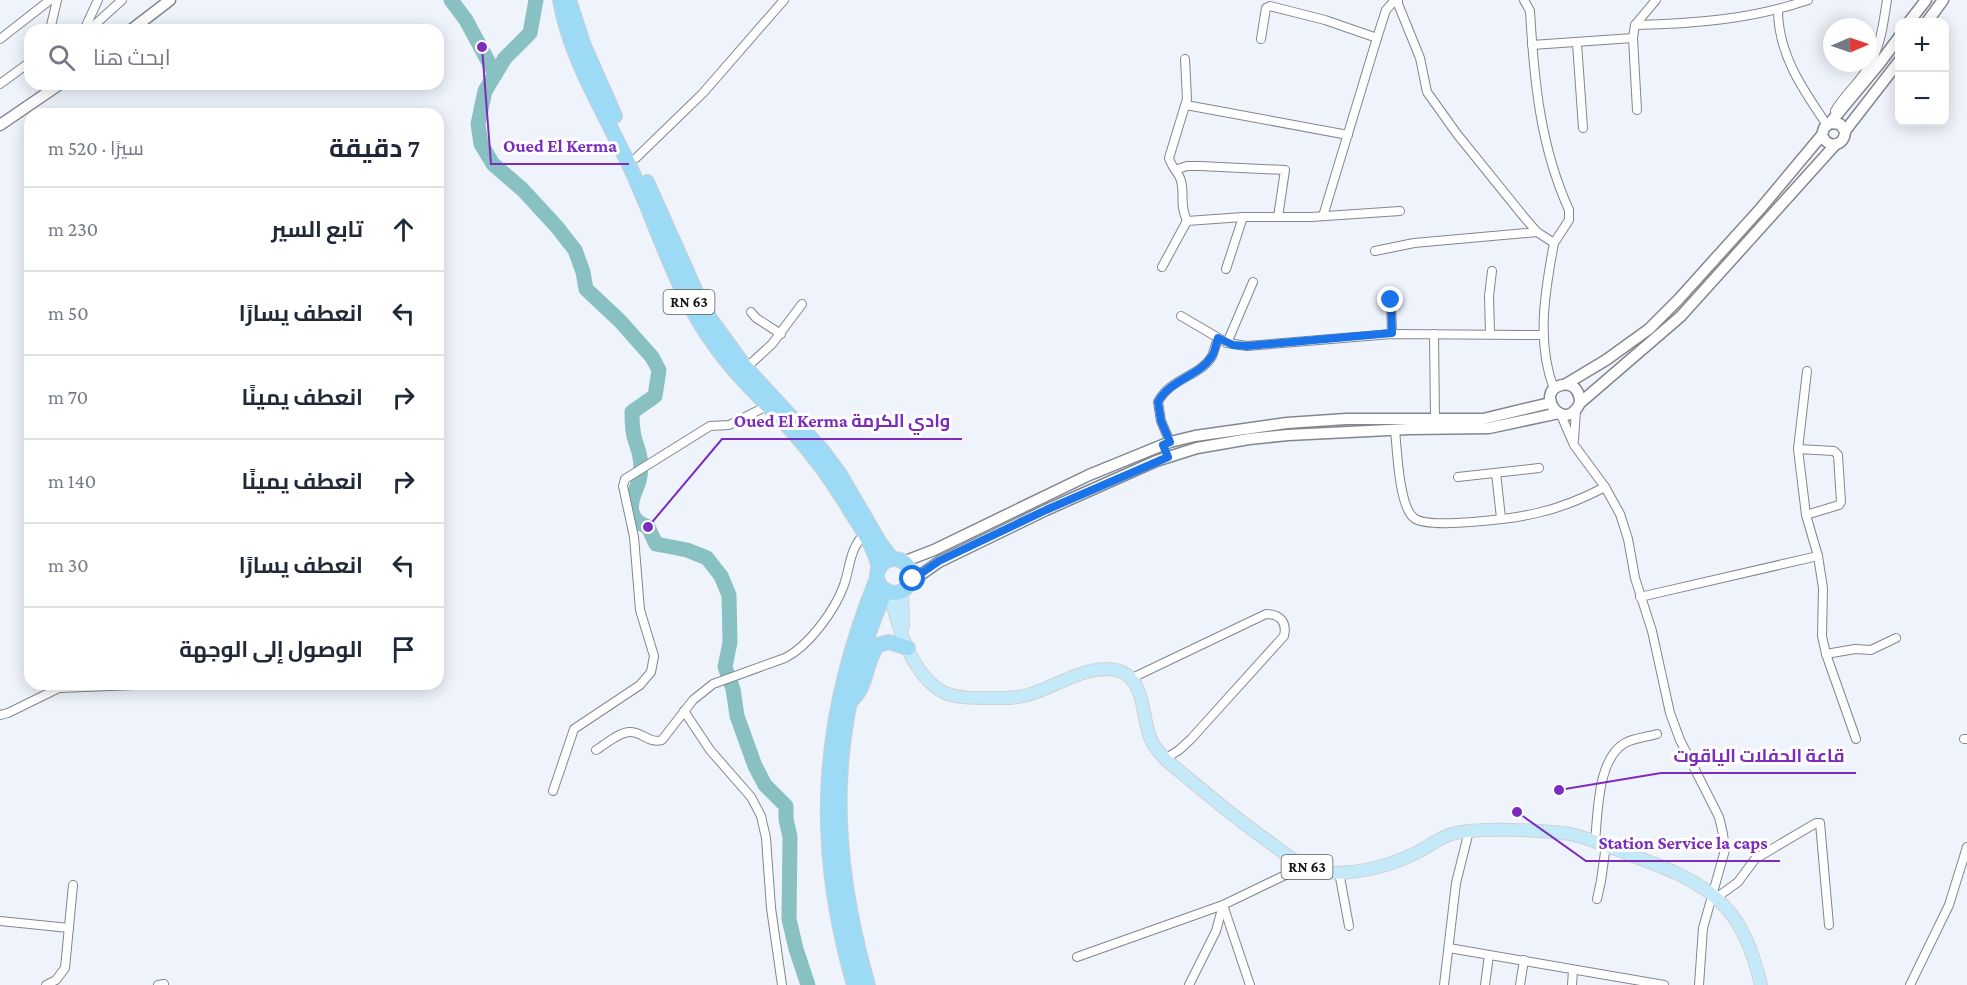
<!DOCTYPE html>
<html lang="ar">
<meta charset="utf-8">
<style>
:root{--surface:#fff;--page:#f2f2f3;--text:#1f2937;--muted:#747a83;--line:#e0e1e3}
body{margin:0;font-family:"Crimson Pro",Cairo,serif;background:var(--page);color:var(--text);direction:rtl}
.controls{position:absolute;right:18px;top:18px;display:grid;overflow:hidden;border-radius:12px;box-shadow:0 3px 15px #0003}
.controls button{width:54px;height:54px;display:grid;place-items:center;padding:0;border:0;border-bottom:2px solid var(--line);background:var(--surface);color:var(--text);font:30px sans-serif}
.compass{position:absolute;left:1823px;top:18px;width:54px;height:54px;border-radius:50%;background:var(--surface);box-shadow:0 3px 15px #0003;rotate:88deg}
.stop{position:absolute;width:18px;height:18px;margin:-14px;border:4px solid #1a73e8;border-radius:50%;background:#fff}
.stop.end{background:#1a73e8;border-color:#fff;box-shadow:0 2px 6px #0008}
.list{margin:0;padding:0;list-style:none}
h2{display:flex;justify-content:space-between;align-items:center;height:78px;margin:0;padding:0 24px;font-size:26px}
h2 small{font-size:20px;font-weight:400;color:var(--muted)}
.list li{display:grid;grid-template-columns:39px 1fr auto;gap:18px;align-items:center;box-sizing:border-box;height:84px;padding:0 24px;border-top:2px solid var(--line)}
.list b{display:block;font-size:22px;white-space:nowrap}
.list em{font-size:20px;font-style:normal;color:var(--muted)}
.icon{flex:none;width:33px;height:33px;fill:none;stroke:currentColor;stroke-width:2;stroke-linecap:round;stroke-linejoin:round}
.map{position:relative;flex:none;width:1967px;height:985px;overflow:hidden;direction:ltr}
.search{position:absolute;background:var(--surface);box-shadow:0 3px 15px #0003;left:24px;top:24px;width:420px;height:66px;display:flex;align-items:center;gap:15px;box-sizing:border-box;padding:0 21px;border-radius:18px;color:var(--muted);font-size:22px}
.panel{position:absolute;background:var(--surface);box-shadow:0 3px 15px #0003;left:24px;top:108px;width:420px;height:582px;border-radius:18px;direction:rtl}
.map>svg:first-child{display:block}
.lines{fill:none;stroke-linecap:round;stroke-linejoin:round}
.river{stroke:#89c1c3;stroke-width:15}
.street-casing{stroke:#82878e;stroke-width:10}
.secondary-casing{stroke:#82878e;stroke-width:13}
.primary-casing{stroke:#d0d0d1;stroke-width:14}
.highway-casing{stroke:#d0d0d1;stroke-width:16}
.street{stroke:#fff;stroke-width:8}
.secondary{stroke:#fff;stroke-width:10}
.primary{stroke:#c4e9f9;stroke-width:12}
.highway{stroke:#9ddaf5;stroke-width:14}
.route{stroke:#1a73e8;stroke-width:8}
.labels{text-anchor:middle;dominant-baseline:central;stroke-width:6;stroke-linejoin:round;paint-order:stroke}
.shield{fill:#fff;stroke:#5a5c5e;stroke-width:1.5}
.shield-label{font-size:15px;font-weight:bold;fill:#141619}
.leader{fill:none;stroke:#7b2cbf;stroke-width:2}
.callout-dot{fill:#7b2cbf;stroke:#fff;stroke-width:2}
.callout-label{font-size:18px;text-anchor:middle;font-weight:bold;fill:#7b2cbf;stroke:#fff;stroke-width:6;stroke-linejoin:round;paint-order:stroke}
</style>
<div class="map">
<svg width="1967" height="985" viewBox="0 0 1967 985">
<rect width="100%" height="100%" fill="#eff4fc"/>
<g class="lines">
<g class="river">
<path d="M451,0L466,20L495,74"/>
<path d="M536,0L530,33L505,58L485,91L478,124L481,144L493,164L523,190L557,227L575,250L583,272L586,289L620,321L652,357L659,370L655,396L632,412C632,421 632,431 635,440C640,454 643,465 639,481C636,491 629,501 632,512C634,521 641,524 648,527L656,544L687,550L707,558L721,576L729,595L730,642L725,667L733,689L737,716L755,766L765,785L786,806V819L790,837L789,919L796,949L808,985"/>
</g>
<g class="street-casing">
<g id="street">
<path d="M1398,0V4L1420,58L1427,92L1457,134L1524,217L1537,232L1554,243C1545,291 1536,342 1554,389"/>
<path d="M1524,0L1530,11C1534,80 1540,146 1569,210V220L1554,243"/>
<path d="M1778,10C1778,54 1803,90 1827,125"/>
<path d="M1635,25C1693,24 1752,19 1808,0"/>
<path d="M50,30L57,0"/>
<path d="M84,30L98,0"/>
<path d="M89,30L122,0"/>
<path d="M0,39L50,0"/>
<path d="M1261,39L1266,8L1270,6L1325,20L1377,38"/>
<path d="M1577,43L1583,128"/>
<path d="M1532,45L1633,38"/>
<path d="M1185,59L1187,99L1169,158C1171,167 1179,172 1181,181C1185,195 1179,203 1187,221"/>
<path d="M0,84L30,62"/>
<path d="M1186,105L1348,135"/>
<path d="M1637,110L1633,38L1635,25L1656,0"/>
<path d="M1835,111C1844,95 1858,84 1867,69C1881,47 1883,25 1887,0"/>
<path d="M636,158L703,93L784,0"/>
<path d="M1175,170L1187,166H1200L1285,170L1278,217"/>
<path d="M1323,216L1377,38L1386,10L1395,0"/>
<path d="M1375,251L1414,243L1537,232"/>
<path d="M1162,267L1187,221L1243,217"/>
<path d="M1226,269L1243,217H1311L1400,211"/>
<path d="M1391,300L1392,334"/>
<path d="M751,312L756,318L781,334"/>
<path d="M1181,316L1227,343L1247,346L1392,334L1542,335"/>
<path d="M1434,334L1435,419"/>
<path d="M1490,334L1489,296L1492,271"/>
<path d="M1227,343L1253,282"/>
<path d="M746,368L772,344L802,304"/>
<path d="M1807,371L1798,449L1806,515L1818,556L1823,588L1822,636L1826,654L1856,739"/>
<path d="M1560,413L1574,445L1605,487L1620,514L1628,539L1635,578L1652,631L1670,713L1680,740L1719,817L1723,834L1725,850L1703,928L1699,985"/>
<path d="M1395,430C1397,449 1399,507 1414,518C1429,530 1516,518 1537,513C1560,508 1584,498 1605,487"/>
<path d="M1574,440L1576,410"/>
<path d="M1170,442L1161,421L1158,402C1170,378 1201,376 1212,356C1214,351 1216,344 1218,338"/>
<path d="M1798,449L1834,451L1838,455L1841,502L1839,505L1806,515"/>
<path d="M1496,473L1501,518"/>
<path d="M1458,477L1539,468"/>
<path d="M1640,597L1818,556"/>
<path d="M1826,654L1855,649L1871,650L1896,638"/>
<path d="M1130,679L1266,614C1281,614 1287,623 1284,636L1191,739L1179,750L1165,759"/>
<path d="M684,711L710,750L751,797L761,816L766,838L771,908L782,985"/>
<path d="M0,715L8,713L59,688L136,685"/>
<path d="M1964,739H1967"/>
<path d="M596,750C606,744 619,732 630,732C643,732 649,744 662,740L693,700L713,684L785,658C809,646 835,610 844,585C851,564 849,550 865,533"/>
<path d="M553,791L574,729L640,685L651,672L654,656L640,610L634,537L623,486L625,479L710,426L729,425L767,406"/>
<path d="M1595,842C1598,813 1597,759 1625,743C1634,738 1647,737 1657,734"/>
<path d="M1339,872L1349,926"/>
<path d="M1716,898L1738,882L1755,859L1816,823H1820L1829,925"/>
<path d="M1597,899L1601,881L1606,845"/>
<path d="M0,921L69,928"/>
<path d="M1449,948L1664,985"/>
<path d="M1077,957L1223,905L1250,985"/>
<path d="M46,985L56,980L65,968L73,885"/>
<path d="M158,985L164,984"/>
<path d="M1189,985L1216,931L1223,905L1304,866"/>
<path d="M1444,985L1456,883L1469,831"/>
<path d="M1485,985L1489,955"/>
<path d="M1520,985L1524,960"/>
<path d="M1572,985L1573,970"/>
<path d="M1910,985L1949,905L1967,847"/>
</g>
</g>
<g class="secondary-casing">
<g id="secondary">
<path d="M1909,22L1926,0"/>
<path d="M1927,22L1943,0"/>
<path d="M131,30L170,0"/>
<path d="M1830,123L1879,64L1900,36"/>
<path d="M0,125L60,84"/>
<path d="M1845,131L1840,124L1830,123L1824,128L1822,135C1828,150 1845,146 1845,131L1900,60"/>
<path d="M1566,384L1606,360L1649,329L1678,300L1761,208L1822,135"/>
<path d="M1580,403C1580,392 1574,382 1562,385C1533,391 1564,436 1580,403L1681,316L1835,145"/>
<path d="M903,562L934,550L1089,475L1170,442L1195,436L1287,423L1346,419H1483L1550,403"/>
<path d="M909,583L939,562L1046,510L1156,461L1197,448L1249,439L1288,435L1409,429L1489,428L1559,413"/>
</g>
</g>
<g class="primary-casing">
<g id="primary">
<path d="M902,590L903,626"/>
<path d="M889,592C898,626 911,676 945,693C958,698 972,698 986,698C1001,698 1017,699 1031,694C1057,686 1094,660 1122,672C1145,682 1142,717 1150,737C1153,746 1159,752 1165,759C1200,788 1234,818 1272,844C1286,854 1298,865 1314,870C1347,878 1387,867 1416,853C1428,847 1440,837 1452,834C1477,827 1544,830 1570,834C1589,838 1608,847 1626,853C1657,865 1691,876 1716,898C1742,920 1753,952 1761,985"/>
</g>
</g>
<g class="highway-casing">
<g id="highway">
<path d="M560,0C570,59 605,113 630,167C658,226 676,294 716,347C738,378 766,403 792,431C814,456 834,483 851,512C863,530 874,547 879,568"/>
<path d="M569,0L584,46L615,116"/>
<path d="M647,182L697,294L711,320L746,368L822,450L841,476L880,543L892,559"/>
<circle cx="894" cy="576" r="17"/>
<path d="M852,700C868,685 865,661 878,645L889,642L908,648"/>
<path d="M854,985C812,840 821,717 877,578"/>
<path d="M868,985C828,847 827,724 886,590"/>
</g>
</g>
<use href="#street" class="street"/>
<use href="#secondary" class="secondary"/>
<use href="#primary" class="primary"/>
<use href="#highway" class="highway"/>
</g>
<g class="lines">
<path class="route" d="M913,579L939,561L1046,510L1168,457L1163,445L1170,442L1161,421L1158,402C1170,379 1200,376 1212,356C1215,351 1216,344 1218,338L1233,345L1247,346L1392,333L1391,300"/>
</g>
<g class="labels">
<g class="shield">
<rect x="663.5" y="290" width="51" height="24" rx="4.5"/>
<rect x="1281.5" y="855" width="51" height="24" rx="4.5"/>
</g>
<g class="shield-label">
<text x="689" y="302">RN 63</text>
<text x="1307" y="867">RN 63</text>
</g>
</g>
<path class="leader" d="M482 47L491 164H629M648 527L722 439H962M1559 790L1661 773H1856M1517 812L1586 861H1780"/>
<g class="callout-dot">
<circle cx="482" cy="47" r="6"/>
<circle cx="648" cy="527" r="6"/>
<circle cx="1559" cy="790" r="6"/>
<circle cx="1517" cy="812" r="6"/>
</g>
<g class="callout-label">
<text x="560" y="152">Oued El Kerma</text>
<text x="842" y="427">Oued El Kerma وادي الكرمة</text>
<text x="1759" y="762">قاعة الحفلات الياقوت</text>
<text x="1683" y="849">Station Service la caps</text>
</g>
</svg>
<div class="controls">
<button>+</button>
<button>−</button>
</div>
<svg class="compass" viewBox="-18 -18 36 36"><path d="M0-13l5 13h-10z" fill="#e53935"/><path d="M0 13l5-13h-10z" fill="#747a83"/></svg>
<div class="stop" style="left:913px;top:579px"></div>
<div class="stop end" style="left:1391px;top:300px"></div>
<div class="search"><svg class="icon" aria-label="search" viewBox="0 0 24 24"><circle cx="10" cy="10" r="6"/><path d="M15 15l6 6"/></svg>ابحث هنا</div>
<section class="panel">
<h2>7 دقيقة<small>سيرًا · 520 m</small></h2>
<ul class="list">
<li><svg class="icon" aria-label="ahead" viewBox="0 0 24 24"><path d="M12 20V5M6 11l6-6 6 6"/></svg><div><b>تابع السير</b></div><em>230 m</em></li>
<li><svg class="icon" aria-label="left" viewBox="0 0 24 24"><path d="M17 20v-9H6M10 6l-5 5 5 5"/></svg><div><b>انعطف يسارًا</b></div><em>50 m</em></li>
<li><svg class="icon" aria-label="right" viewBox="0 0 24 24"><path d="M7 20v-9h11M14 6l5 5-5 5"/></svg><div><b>انعطف يمينًا</b></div><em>70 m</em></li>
<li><svg class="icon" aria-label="right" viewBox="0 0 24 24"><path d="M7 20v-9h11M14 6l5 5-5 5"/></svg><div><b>انعطف يمينًا</b></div><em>140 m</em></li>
<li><svg class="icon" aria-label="left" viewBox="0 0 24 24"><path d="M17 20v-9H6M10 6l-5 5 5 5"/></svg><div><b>انعطف يسارًا</b></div><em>30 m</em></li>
<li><svg class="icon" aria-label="arrive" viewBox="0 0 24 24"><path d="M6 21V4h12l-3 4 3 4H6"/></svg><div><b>الوصول إلى الوجهة</b></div></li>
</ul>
</section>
</div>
